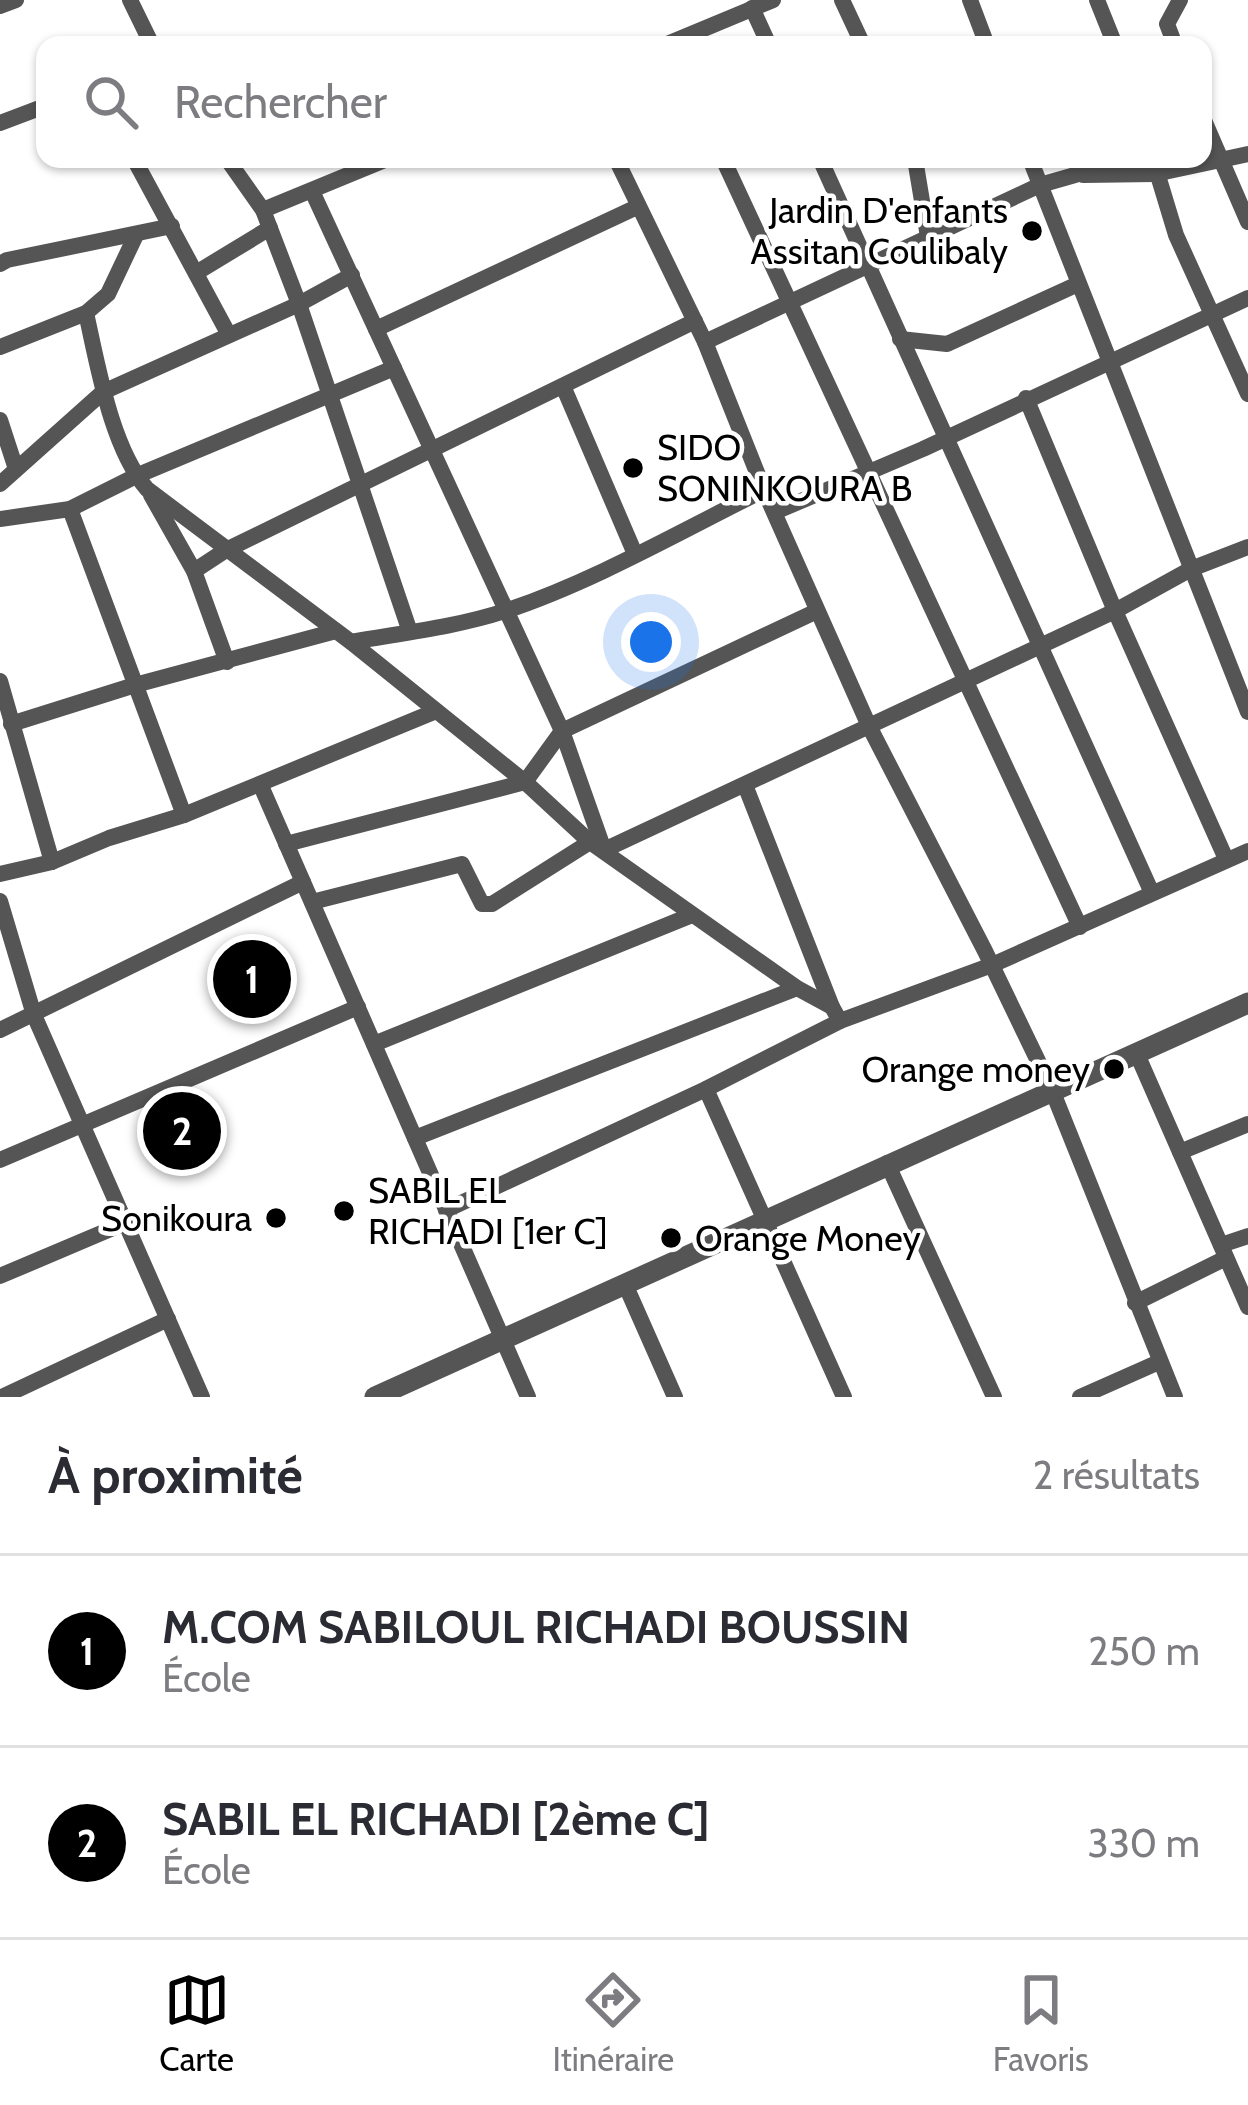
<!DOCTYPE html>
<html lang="fr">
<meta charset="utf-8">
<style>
:root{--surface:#fff;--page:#f7f7f7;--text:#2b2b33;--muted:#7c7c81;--line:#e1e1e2;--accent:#000}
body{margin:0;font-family:Cabin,sans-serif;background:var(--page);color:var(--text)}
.you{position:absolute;left:651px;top:642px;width:42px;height:42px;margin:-30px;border:9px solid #fff;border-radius:50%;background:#1a73e8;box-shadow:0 0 0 18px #1a73e833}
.badge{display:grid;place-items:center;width:78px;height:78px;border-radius:50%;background:var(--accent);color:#fff;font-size:39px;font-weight:700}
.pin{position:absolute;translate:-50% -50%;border:6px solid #fff;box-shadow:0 3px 12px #0006}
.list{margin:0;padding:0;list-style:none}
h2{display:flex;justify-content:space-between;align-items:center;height:156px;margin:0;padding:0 48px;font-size:51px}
h2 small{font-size:39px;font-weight:400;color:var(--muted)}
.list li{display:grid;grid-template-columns:78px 1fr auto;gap:36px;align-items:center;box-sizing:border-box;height:192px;padding:0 48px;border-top:3px solid var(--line)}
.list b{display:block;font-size:45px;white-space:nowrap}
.list p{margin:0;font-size:39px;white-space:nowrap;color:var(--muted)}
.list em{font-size:39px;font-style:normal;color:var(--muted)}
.icon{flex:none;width:66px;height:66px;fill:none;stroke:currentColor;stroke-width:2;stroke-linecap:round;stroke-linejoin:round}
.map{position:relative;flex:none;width:1248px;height:1397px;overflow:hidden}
.search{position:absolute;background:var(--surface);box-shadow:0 3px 9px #0004;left:36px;right:36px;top:36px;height:132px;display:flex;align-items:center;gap:30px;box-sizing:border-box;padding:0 42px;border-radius:24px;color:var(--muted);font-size:45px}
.sheet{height:540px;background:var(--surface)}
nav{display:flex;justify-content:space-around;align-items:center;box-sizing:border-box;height:168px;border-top:3px solid var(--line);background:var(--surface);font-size:33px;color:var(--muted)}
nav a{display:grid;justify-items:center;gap:6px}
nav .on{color:var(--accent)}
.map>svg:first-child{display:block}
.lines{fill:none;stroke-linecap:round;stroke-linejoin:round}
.minor{stroke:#555;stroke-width:16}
.tertiary{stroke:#555;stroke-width:21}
.poi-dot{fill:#000;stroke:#fff;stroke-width:4.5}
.labels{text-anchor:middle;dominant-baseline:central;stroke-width:9;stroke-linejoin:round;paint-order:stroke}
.poi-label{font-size:36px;fill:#000;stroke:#fff;text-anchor:end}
</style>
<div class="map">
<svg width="1248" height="1397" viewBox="0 0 1248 1397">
<rect width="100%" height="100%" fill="#fff"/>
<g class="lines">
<g class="minor">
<path d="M130,0L152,45"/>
<path d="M842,0L863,45"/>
<path d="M970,0L987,45"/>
<path d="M1097,0L1115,45"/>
<path d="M0,6L16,0"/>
<path d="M752,8L769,45"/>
<path d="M665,45L773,0"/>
<path d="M1175,45L1167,24L1180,0"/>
<path d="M1203,118L1248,222"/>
<path d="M0,123L45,106"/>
<path d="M134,159L229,335"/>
<path d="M227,159L263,210L299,304L410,632"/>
<path d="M616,159L705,342L764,490L869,726L985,951L1052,1090L1175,1397"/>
<path d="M723,159L1080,927"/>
<path d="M820,159L1152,893"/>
<path d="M915,159L928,237"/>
<path d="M1030,159L1248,712"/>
<path d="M1153,159L1176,235L1248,394"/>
<path d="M1083,175L1155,174L1248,154"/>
<path d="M312,191L562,731L604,850L1115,611L1191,569L1248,547"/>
<path d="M263,210L387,159"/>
<path d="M0,264L7,260L172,226"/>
<path d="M196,273L270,228"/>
<path d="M86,313C98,366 111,447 147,489L351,642L525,782L590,842L797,988L832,1007L840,1021"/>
<path d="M376,329L637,207"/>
<path d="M900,339L947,344L1078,284"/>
<path d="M705,342L1040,185L1075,175L1107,159"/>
<path d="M0,347L86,313L108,294L136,235"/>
<path d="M563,386L635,554"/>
<path d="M1026,398L1115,611L1226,859"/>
<path d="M0,420L16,469"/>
<path d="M0,484L103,392L299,304L352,275"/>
<path d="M151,495L194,571L227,662"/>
<path d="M70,509L184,815"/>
<path d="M775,512L923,449L1248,298"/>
<path d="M0,519L70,509L136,476L394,368"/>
<path d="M194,571L226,550L695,321"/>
<path d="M351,642C402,633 456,627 505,611C593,582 681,531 764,490"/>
<path d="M0,681L52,862"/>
<path d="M11,724L135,685L336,631"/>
<path d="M745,785L832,1007"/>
<path d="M261,786L528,1397"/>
<path d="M286,844L525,782L562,731L817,611"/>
<path d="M0,874L52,862L109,838L184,815L436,711"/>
<path d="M0,901L34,1015L202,1397"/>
<path d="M312,902L462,864L482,904H492L590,842"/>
<path d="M0,1030L303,882"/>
<path d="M374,1044L692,915"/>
<path d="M1137,1054L1248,1307"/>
<path d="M706,1089L844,1397"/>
<path d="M415,1138L797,988"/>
<path d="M1180,1152L1248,1124"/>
<path d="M0,1160L358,1007"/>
<path d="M887,1163L994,1397"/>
<path d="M446,1210L706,1089L840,1021L992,965L1248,851"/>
<path d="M1221,1245L1248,1236"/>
<path d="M0,1276L125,1223"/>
<path d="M625,1284L675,1397"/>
<path d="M1135,1303L1226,1258"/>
<path d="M2,1397L168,1319"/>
<path d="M1080,1397L1159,1362"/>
</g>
<path class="tertiary" d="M375,1397L1248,1003"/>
</g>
<g class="poi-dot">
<circle cx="1032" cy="231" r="12"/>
<circle cx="633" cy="468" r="12"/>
<circle cx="1114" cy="1069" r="12"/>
<circle cx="344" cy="1211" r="12"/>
<circle cx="276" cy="1218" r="12"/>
<circle cx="671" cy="1238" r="12"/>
</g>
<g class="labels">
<g class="poi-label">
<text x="1008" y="210">Jardin D'enfants<tspan x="1008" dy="41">Assitan Coulibaly</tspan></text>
<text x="657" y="447" text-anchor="start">SIDO<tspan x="657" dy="41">SONINKOURA B</tspan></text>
<text x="1090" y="1069">Orange money</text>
<text x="368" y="1190" text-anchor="start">SABIL EL<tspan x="368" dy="41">RICHADI [1er C]</tspan></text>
<text x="252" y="1218">Sonikoura</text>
<text x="695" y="1238" text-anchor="start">Orange Money</text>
</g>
</g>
</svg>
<div class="you"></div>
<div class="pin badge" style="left:252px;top:979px">1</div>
<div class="pin badge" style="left:182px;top:1131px">2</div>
<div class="search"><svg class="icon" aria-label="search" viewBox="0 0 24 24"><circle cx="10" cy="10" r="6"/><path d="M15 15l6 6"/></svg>Rechercher</div>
</div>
<section class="sheet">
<h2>À proximité<small>2 résultats</small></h2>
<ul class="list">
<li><span class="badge">1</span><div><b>M.COM SABILOUL RICHADI BOUSSIN</b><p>École</p></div><em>250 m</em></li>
<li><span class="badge">2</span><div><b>SABIL EL RICHADI [2ème C]</b><p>École</p></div><em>330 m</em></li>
</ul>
</section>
<nav>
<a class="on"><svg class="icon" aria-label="map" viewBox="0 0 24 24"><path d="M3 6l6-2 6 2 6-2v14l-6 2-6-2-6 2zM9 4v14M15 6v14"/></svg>Carte</a>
<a><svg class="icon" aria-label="directions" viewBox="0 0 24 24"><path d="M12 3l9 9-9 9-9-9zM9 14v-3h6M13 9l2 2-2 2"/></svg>Itinéraire</a>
<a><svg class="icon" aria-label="saved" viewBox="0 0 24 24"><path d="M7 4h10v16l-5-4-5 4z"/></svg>Favoris</a>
</nav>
